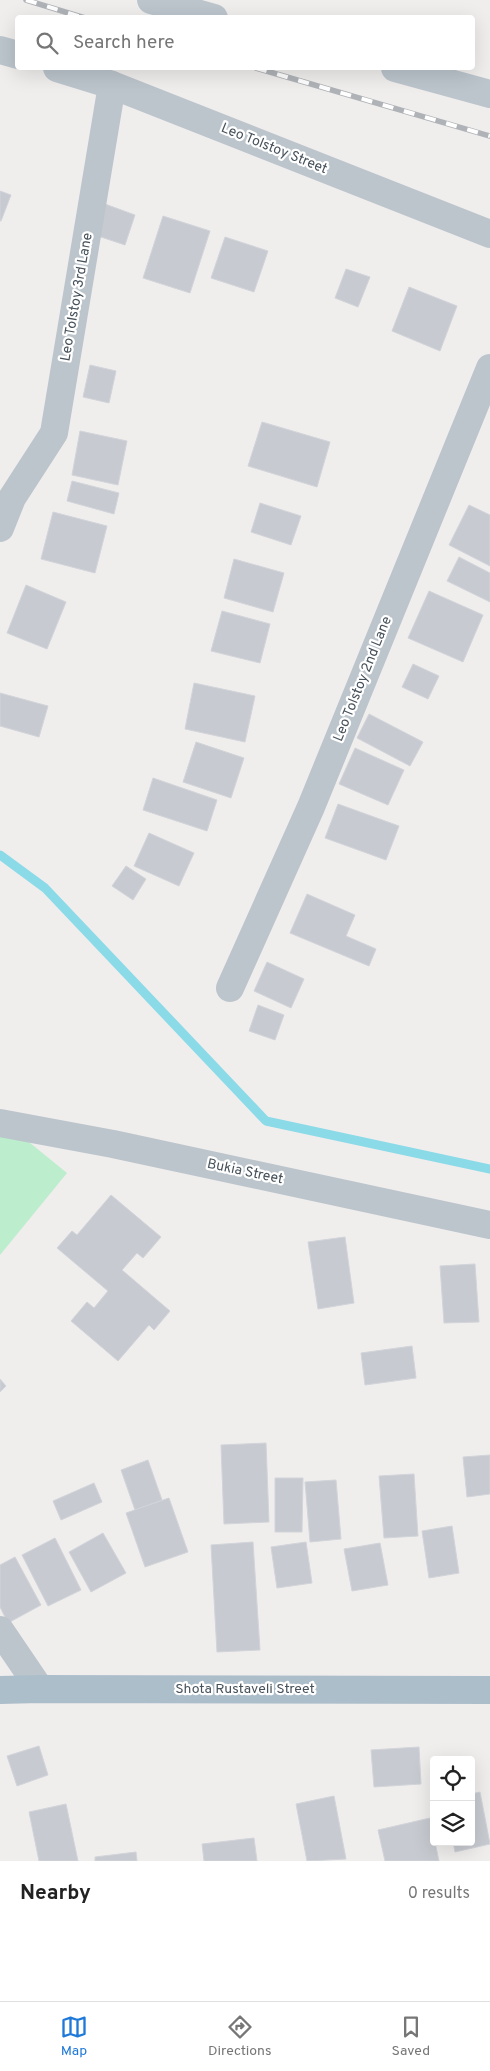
<!DOCTYPE html>
<style>
:root{--surface:#fff;--page:#f6f6f6;--text:#222;--muted:#767676;--line:#e0e0e0;--accent:#1f79d8}
body{margin:0;font-family:Overpass,sans-serif;background:var(--page);color:var(--text)}
.controls{position:absolute;right:15px;bottom:15px;display:grid;overflow:hidden;border-radius:5px;box-shadow:0 5px 20px #0002}
.controls button{width:45px;height:45px;display:grid;place-items:center;padding:0;border:0;border-bottom:1px solid var(--line);background:var(--surface);color:var(--text);font:25px sans-serif}
.list{margin:0;padding:0;list-style:none}
h2{display:flex;justify-content:space-between;align-items:center;height:65px;margin:0;padding:0 20px;font-size:21px}
h2 small{font-size:16px;font-weight:400;color:var(--muted)}
.icon{flex:none;width:28px;height:28px;fill:none;stroke:currentColor;stroke-width:2;stroke-linecap:round;stroke-linejoin:round}
.map{position:relative;flex:none;width:490px;height:1861px;overflow:hidden}
.search{position:absolute;background:var(--surface);box-shadow:0 5px 20px #0002;left:15px;right:15px;top:15px;height:55px;display:flex;align-items:center;gap:12px;box-sizing:border-box;padding:0 18px;border-radius:5px;color:var(--muted);font-size:19px}
.sheet{height:140px;background:var(--surface)}
nav{display:flex;justify-content:space-around;align-items:center;box-sizing:border-box;height:70px;border-top:1px solid var(--line);background:var(--surface);font-size:14px;color:var(--muted)}
nav a{display:grid;justify-items:center;gap:2px}
nav .on{color:var(--accent)}
.map>svg:first-child{display:block}
.pitch{fill:#bcedcc}
.lines{fill:none;stroke-linecap:round;stroke-linejoin:round}
.stream{stroke:#8adae8;stroke-width:9}
.building{fill:#c7cad0;stroke:#d1d4d9}
.minor{stroke:#bcc5cc;stroke-width:28}
.major{stroke:#adbecb;stroke-width:28}
.rail-casing{stroke:#afb3b7;stroke-width:5.5}
.rail{stroke:#fff;stroke-width:4;stroke-dasharray:11;stroke-linecap:butt}
.labels{text-anchor:middle;dominant-baseline:central;stroke-width:4.5;stroke-linejoin:round;paint-order:stroke}
.street-label{font-size:14px;fill:#46515a;stroke:#fff}
</style>
<div class="map">
<svg width="490" height="1861" viewBox="0 0 490 1861">
<rect width="100%" height="100%" fill="#f0eded"/>
<path class="pitch" d="M8,1125L67,1173L0,1255V1135Z"/>
<g class="lines">
<path class="stream" d="M0,855L45,888L266,1121L490,1169"/>
</g>
<g class="building">
<path d="M0,191L11,195L1,221H0Z"/>
<path d="M105,204L135,215L125,245L95,235Z"/>
<path d="M163,216L210,231L190,293L143,278Z"/>
<path d="M225,237L268,251L254,292L211,278Z"/>
<path d="M346,269L370,277L358,307L335,298Z"/>
<path d="M409,287L457,306L440,351L392,331Z"/>
<path d="M90,365L116,371L109,403L83,397Z"/>
<path d="M262,422L330,442L317,487L248,466Z"/>
<path d="M80,431L127,441L118,485L72,475Z"/>
<path d="M72,481L119,493L114,514L67,501Z"/>
<path d="M260,503L301,516L291,545L251,532Z"/>
<path d="M469,505L490,515V566L449,545Z"/>
<path d="M53,512L107,526L95,573L41,559Z"/>
<path d="M459,557L490,573V602L447,581Z"/>
<path d="M234,559L284,573L273,612L224,598Z"/>
<path d="M26,585L66,602L47,649L7,633Z"/>
<path d="M429,591L483,615L463,662L408,638Z"/>
<path d="M222,611L270,624L260,663L211,651Z"/>
<path d="M413,664L439,676L428,699L402,687Z"/>
<path d="M194,683L255,696L245,742L185,729Z"/>
<path d="M0,693L48,706L39,737L0,726Z"/>
<path d="M369,714L423,742L410,766L357,738Z"/>
<path d="M196,742L244,758L231,798L183,782Z"/>
<path d="M355,748L404,770L388,805L339,784Z"/>
<path d="M153,778L217,800L207,831L143,810Z"/>
<path d="M338,804L399,826L386,860L325,838Z"/>
<path d="M149,833L194,853L179,886L134,866Z"/>
<path d="M126,866L146,879L133,900L112,886Z"/>
<path d="M307,894L355,915L346,936L376,949L369,966L290,933Z"/>
<path d="M267,962L304,979L291,1008L254,991Z"/>
<path d="M258,1005L284,1015L275,1040L249,1031Z"/>
<path d="M111,1195L161,1237L143,1258L137,1253L122,1270L170,1311L154,1330L149,1325L118,1361L71,1321L87,1302L94,1308L108,1291L57,1248L72,1231L77,1235Z"/>
<path d="M345,1237L354,1303L318,1309L308,1242Z"/>
<path d="M475,1264L479,1322L444,1323L440,1266Z"/>
<path d="M412,1346L416,1378L365,1385L361,1353Z"/>
<path d="M0,1379L6,1386L0,1392Z"/>
<path d="M266,1443L269,1522L224,1524L221,1445Z"/>
<path d="M490,1455V1494L467,1497L463,1457Z"/>
<path d="M148,1460L162,1500L135,1510L121,1470Z"/>
<path d="M414,1474L418,1536L384,1538L379,1476Z"/>
<path d="M275,1478H303L302,1532H275Z"/>
<path d="M336,1480L341,1539L310,1542L305,1482Z"/>
<path d="M94,1483L102,1502L61,1520L53,1501Z"/>
<path d="M169,1498L188,1552L145,1567L126,1513Z"/>
<path d="M452,1526L459,1573L429,1578L422,1531Z"/>
<path d="M103,1533L126,1573L91,1592L69,1552Z"/>
<path d="M55,1538L81,1590L48,1606L22,1555Z"/>
<path d="M253,1542L260,1650L217,1652L211,1545Z"/>
<path d="M306,1542L312,1583L277,1588L271,1547Z"/>
<path d="M380,1543L388,1585L352,1591L344,1549Z"/>
<path d="M15,1557L41,1605L8,1623L0,1607V1565Z"/>
<path d="M39,1746L48,1775L17,1786L7,1756Z"/>
<path d="M419,1747L421,1784L374,1787L371,1750Z"/>
<path d="M480,1792L490,1844L455,1852L453,1842H471V1794Z"/>
<path d="M334,1796L346,1859L307,1861L296,1804Z"/>
<path d="M66,1804L78,1861H39L29,1812Z"/>
<path d="M430,1818L439,1861H385L378,1830Z"/>
<path d="M254,1838L257,1861H204L202,1844Z"/>
<path d="M136,1852L137,1861H95V1857Z"/>
</g>
<g class="lines">
<g class="minor">
<path d="M151,0L214,18"/>
<path d="M0,50L18,55"/>
<path d="M57,68L112,85L490,234"/>
<path d="M395,68L490,94"/>
<path d="M0,528L12,498L54,433L112,85"/>
<path d="M230,988L311,807L490,368"/>
<path d="M0,1123L113,1144L490,1225"/>
<path d="M0,1630L40,1689"/>
</g>
<path class="major" d="M0,1690L40,1689L490,1690"/>
<g class="rail-casing">
<g id="rail">
<path d="M26,0L85,18"/>
<path d="M256,68L490,136"/>
</g>
</g>
<use href="#rail" class="rail"/>
</g>
<g class="labels">
<g class="street-label">
<text transform="translate(274 149) rotate(22)">Leo Tolstoy Street</text>
<text transform="translate(77 297) rotate(-80)">Leo Tolstoy 3rd Lane</text>
<text transform="translate(363 679) rotate(-68)">Leo Tolstoy 2nd Lane</text>
<text transform="translate(245 1172) rotate(12)">Bukia Street</text>
<text x="245" y="1689">Shota Rustaveli Street</text>
</g>
</g>
</svg>
<div class="controls">
<button><svg class="icon" aria-label="locate" viewBox="0 0 24 24"><circle cx="12" cy="12" r="6"/><path d="M12 2v4M12 18v4M2 12h4M18 12h4"/></svg></button>
<button><svg class="icon" aria-label="layers" viewBox="0 0 24 24"><path d="M12 4l9 5-9 5-9-5zM3 14l9 5 9-5"/></svg></button>
</div>
<div class="search"><svg class="icon" aria-label="search" viewBox="0 0 24 24"><circle cx="10" cy="10" r="6"/><path d="M15 15l6 6"/></svg>Search here</div>
</div>
<section class="sheet">
<h2>Nearby<small>0 results</small></h2>
<ul class="list">
</ul>
</section>
<nav>
<a class="on"><svg class="icon" aria-label="map" viewBox="0 0 24 24"><path d="M3 6l6-2 6 2 6-2v14l-6 2-6-2-6 2zM9 4v14M15 6v14"/></svg>Map</a>
<a><svg class="icon" aria-label="directions" viewBox="0 0 24 24"><path d="M12 3l9 9-9 9-9-9zM9 14v-3h6M13 9l2 2-2 2"/></svg>Directions</a>
<a><svg class="icon" aria-label="saved" viewBox="0 0 24 24"><path d="M7 4h10v16l-5-4-5 4z"/></svg>Saved</a>
</nav>
